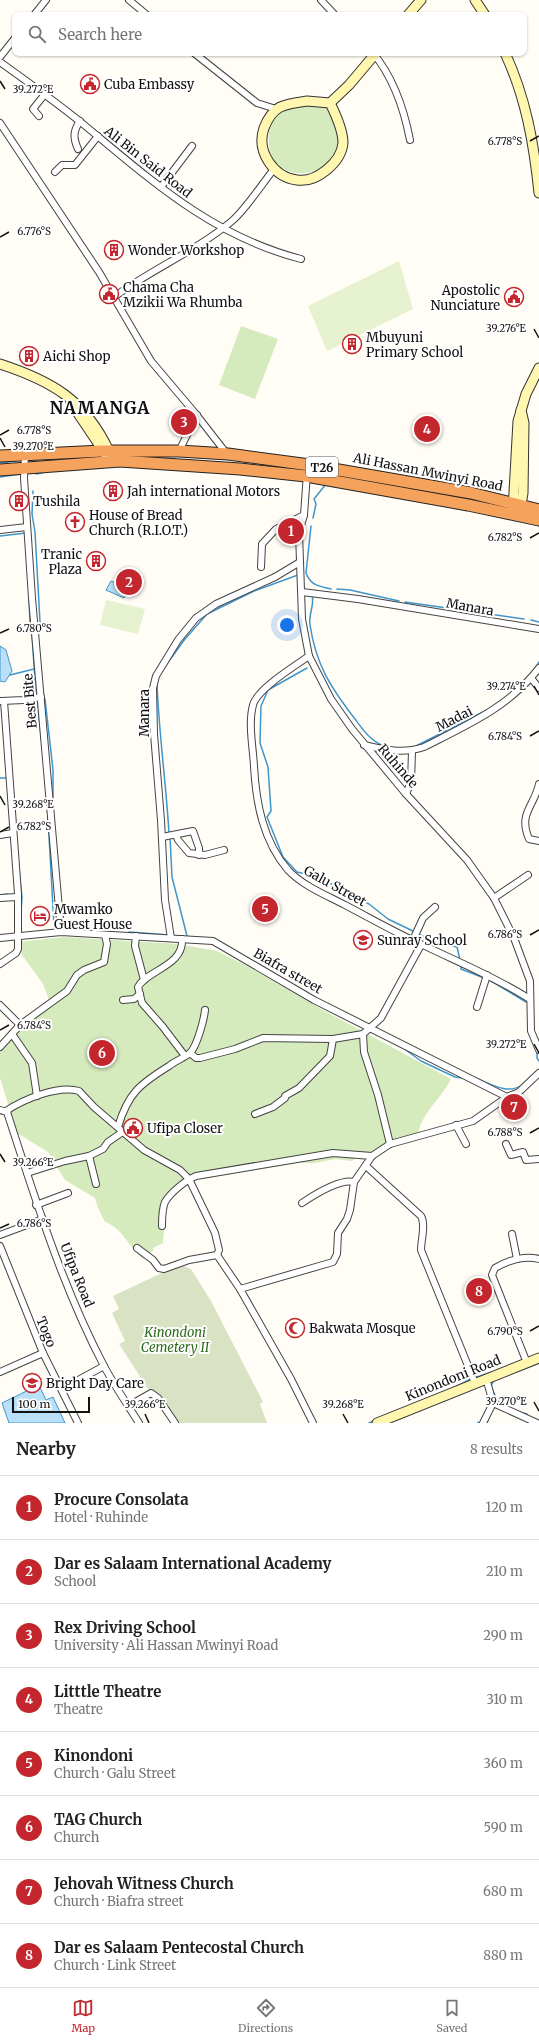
<!DOCTYPE html>
<meta charset="utf-8">
<style>
:root{--surface:#fff;--page:#f2f2f2;--text:#222;--muted:#767676;--line:#e0e0e0;--accent:#c4262e}
body{margin:0;font-family:Merriweather,serif;background:var(--page);color:var(--text)}
.scale{position:absolute;left:12px;bottom:10px;width:78px;box-sizing:border-box;padding-left:4px;border:2px solid #111;border-top:0;font-size:11px;line-height:14px;white-space:nowrap;color:#111;-webkit-text-stroke:3px #fff;paint-order:stroke}
.you{position:absolute;left:287px;top:625px;width:14px;height:14px;margin:-10px;border:3px solid #fff;border-radius:50%;background:#1a73e8;box-shadow:0 0 0 6px #1a73e833}
.badge{display:grid;place-items:center;width:26px;height:26px;border-radius:50%;background:var(--accent);color:#fff;font-size:13px;font-weight:700}
.pin{position:absolute;translate:-50% -50%;border:2px solid #fff;box-shadow:0 1px 4px #0006}
.list{margin:0;padding:0;list-style:none}
h2{display:flex;justify-content:space-between;align-items:center;height:52px;margin:0;padding:0 16px;font-size:17px}
h2 small{font-size:13px;font-weight:400;color:var(--muted)}
.list li{display:grid;grid-template-columns:26px 1fr auto;gap:12px;align-items:center;box-sizing:border-box;height:64px;padding:0 16px;border-top:1px solid var(--line)}
.list b{display:block;font-size:15px;white-space:nowrap}
.list p{margin:0;font-size:13px;white-space:nowrap;color:var(--muted)}
.list em{font-size:13px;font-style:normal;color:var(--muted)}
.icon{flex:none;width:22px;height:22px;fill:none;stroke:currentColor;stroke-width:2;stroke-linecap:round;stroke-linejoin:round}
.map{position:relative;flex:none;width:539px;height:1423px;overflow:hidden}
.search{position:absolute;background:var(--surface);box-shadow:0 1px 3px #0004;left:12px;right:12px;top:12px;height:44px;display:flex;align-items:center;gap:10px;box-sizing:border-box;padding:0 14px;border-radius:8px;color:var(--muted);font-size:15px}
.sheet{height:564px;background:var(--surface)}
nav{display:flex;justify-content:space-around;align-items:center;box-sizing:border-box;height:56px;border-top:1px solid var(--line);background:var(--surface);font-size:11px;color:var(--muted)}
nav a{display:grid;justify-items:center;gap:2px}
nav .on{color:var(--accent)}
.map>svg:first-child{display:block}
.green{fill:#d5ebbd}
.cemetery{fill:#d9e3c4}
.pitch{fill:#e6f2cf}
.water{fill:#b9e0f7;stroke:#3f96cf}
.lines{fill:none;stroke-linecap:round;stroke-linejoin:round}
.stream{stroke:#3f96cf;stroke-width:1.5}
.street-casing{stroke:#444;stroke-width:8}
.secondary-casing{stroke:#333;stroke-width:11}
.highway-casing{stroke:#222;stroke-width:13}
.street{stroke:#fff;stroke-width:6}
.secondary{stroke:#fff6b0;stroke-width:9}
.highway{stroke:#f5a25d;stroke-width:11}
.ticks{fill:none;stroke:#111;stroke-width:1.5}
.labels{text-anchor:middle;dominant-baseline:central;stroke-width:4;stroke-linejoin:round;paint-order:stroke}
.shield{fill:#fff;stroke:#585858;stroke-width:1}
.shield-label{font-size:12px;font-weight:bold;fill:#111}
.poi-label{font-size:13px;fill:#111;stroke:#fff;text-anchor:start}
.street-label{font-size:13px;fill:#111;stroke:#fff}
.park-label{font-size:13px;font-style:italic;fill:#2f6b1f;stroke:#fff}
.district-label{font-size:17px;font-weight:bold;letter-spacing:1px;fill:#111;stroke:#fff}
.ticks-label{font-size:10px;text-anchor:middle;fill:#111;stroke:#fff;stroke-width:4;stroke-linejoin:round;paint-order:stroke}
</style>
<div class="map">
<svg width="539" height="1423" viewBox="0 0 539 1423">
<rect width="100%" height="100%" fill="#fffdf5"/>
<g class="green">
<path d="M321,104C330,110 332,116 336,126C352,170 290,189 273,158C269,150 268,140 269,132C273,102 298,106 321,104Z"/>
<path d="M241,326L278,339L255,399L219,385Z"/>
<path d="M64,937L178,944L217,951L247,966L321,1009L451,1079C441,1099 422,1112 418,1134L361,1156L351,1161L336,1159L314,1163H296L257,1170L200,1178L190,1181L166,1205L163,1243L153,1248V1251L143,1259C129,1248 123,1228 105,1222L98,1208L95,1198L65,1180L48,1152L17,1133L0,1078V1052L28,1021L51,1005L43,984L20,952L19,942Z"/>
</g>
<path class="cemetery" d="M184,1266L191,1269L211,1301L263,1402L260,1404L267,1423H176L150,1392L119,1344L125,1341L112,1313L119,1309L113,1296L164,1272Z"/>
<g class="pitch">
<path d="M399,261L413,309L327,351L308,306Z"/>
<path d="M106,600L145,609L138,634L100,625Z"/>
</g>
<g class="water">
<path d="M111,581L129,588L124,598L106,590Z"/>
<path d="M0,646L6,650L12,671L5,682L0,681Z"/>
<path d="M39,1385L46,1400L53,1397L65,1423H9L2,1403Z"/>
</g>
<g class="lines">
<g class="stream">
<path d="M88,457H92"/>
<path d="M0,463L15,461"/>
<path d="M36,474L42,473"/>
<path d="M0,477L20,474"/>
<path d="M33,491L32,514L35,532L40,622"/>
<path d="M313,518L316,504L314,499L326,484"/>
<path d="M533,524L539,526"/>
<path d="M311,526L306,573C311,586 319,586 331,589"/>
<path d="M0,536L26,533"/>
<path d="M337,589L350,590L399,601"/>
<path d="M312,595C315,605 308,615 310,625C316,665 331,688 355,719C364,731 372,743 387,747"/>
<path d="M29,598L30,624"/>
<path d="M359,602L373,604"/>
<path d="M405,602L524,619"/>
<path d="M531,620L539,622"/>
<path d="M32,635L36,695"/>
<path d="M166,665L185,639L207,614L254,591L298,575"/>
<path d="M536,667L539,662"/>
<path d="M307,668L268,690L261,706L260,743L268,767L271,811L267,817L283,857L297,872L311,875L336,886L369,904L388,919L415,932"/>
<path d="M10,675L34,669"/>
<path d="M157,684C159,734 166,783 169,833"/>
<path d="M37,699L42,745"/>
<path d="M45,699L53,770V808"/>
<path d="M416,746L487,710"/>
<path d="M0,778H8"/>
<path d="M47,800L54,926"/>
<path d="M170,837L172,877L187,936"/>
<path d="M19,870L22,897L21,912"/>
<path d="M0,895L8,894"/>
<path d="M63,916L65,929"/>
<path d="M129,932L169,935"/>
<path d="M418,934L439,943L457,947L460,960"/>
<path d="M461,965V969L484,978"/>
<path d="M488,979L526,1002"/>
<path d="M386,1039L403,1048L421,1061L455,1077L462,1078"/>
<path d="M537,1051V1058L539,1061"/>
<path d="M476,1078C491,1084 507,1095 522,1085"/>
<path d="M474,1378L495,1371"/>
<path d="M494,1380L491,1386L496,1398L500,1401"/>
<path d="M453,1388L471,1379"/>
<path d="M519,1412L527,1414"/>
<path d="M369,1423L374,1421"/>
<path d="M478,1423V1422"/>
<path d="M487,1423L489,1417"/>
</g>
<g class="street-casing">
<g id="street">
<path d="M129,0L147,15"/>
<path d="M321,0L335,15"/>
<path d="M34,15L46,0"/>
<path d="M194,53L257,103L276,109"/>
<path d="M373,53C393,77 404,109 410,140"/>
<path d="M0,57L15,38"/>
<path d="M0,62C28,82 56,102 83,124C152,181 212,236 301,259"/>
<path d="M39,116L33,109L45,94"/>
<path d="M0,123L99,272L151,361L195,413L227,454"/>
<path d="M78,149C73,138 73,131 80,121"/>
<path d="M55,172L62,165H75L98,136"/>
<path d="M161,187L192,146"/>
<path d="M114,297C152,269 196,251 232,221C246,209 262,184 274,169"/>
<path d="M179,451L197,415"/>
<path d="M25,454L24,478L32,598L61,932"/>
<path d="M307,473L304,515L299,533L302,619L309,656L331,699L352,729L406,794L467,860L494,898L514,938L530,981L531,1031L539,1050"/>
<path d="M0,530L27,527"/>
<path d="M261,567L262,544L276,529L304,515"/>
<path d="M302,592L358,599L539,629"/>
<path d="M309,656C295,666 257,689 253,705C248,724 253,747 254,766C256,803 263,841 288,870C303,886 326,895 345,905C370,918 396,933 423,945C458,962 495,977 528,998L530,997"/>
<path d="M531,678L539,688"/>
<path d="M1,701L24,700L41,697"/>
<path d="M364,745C385,750 403,754 424,747C467,725 509,707 539,668"/>
<path d="M539,784C534,807 518,813 529,839L539,841"/>
<path d="M406,794L411,782L412,751"/>
<path d="M0,835L13,833"/>
<path d="M176,835L178,840L189,853L205,855L224,850"/>
<path d="M162,837L193,831L199,848V855"/>
<path d="M0,898L17,897"/>
<path d="M494,898L528,875"/>
<path d="M136,936L135,946L144,980"/>
<path d="M0,938L61,932L213,941L314,1000L507,1097L519,1092L539,1073"/>
<path d="M171,938L165,900L161,820L154,734L153,688L156,676L178,640L196,618L216,604L275,577L300,562"/>
<path d="M182,939C184,966 147,970 138,987L142,1003L163,1027L185,1056"/>
<path d="M413,940L423,918L435,907"/>
<path d="M0,964L16,953L18,949V894L4,701"/>
<path d="M123,1000L134,999L140,994"/>
<path d="M0,1005L20,1025"/>
<path d="M477,1007L487,975"/>
<path d="M12,1034L32,1063L37,1096"/>
<path d="M363,1034L364,1052L378,1095L390,1144"/>
<path d="M0,1047L20,1025L67,991L77,975L84,970L104,962L107,944L105,935"/>
<path d="M190,1053L196,1058H200L235,1049L263,1038L333,1039L363,1034L381,1018L421,945"/>
<path d="M0,1110L7,1112C35,1198 62,1286 104,1366C114,1385 127,1404 139,1423"/>
<path d="M6,1111C24,1099 58,1085 79,1091L94,1107L144,1150L180,1170L189,1179L215,1233L219,1250L217,1255"/>
<path d="M255,1114L273,1107L285,1098V1096L299,1088L330,1056L333,1039"/>
<path d="M456,1125L466,1144"/>
<path d="M118,1127C128,1093 140,1084 169,1066C175,1061 184,1058 190,1053C197,1046 204,1020 205,1010"/>
<path d="M506,1144L511,1155L523,1152L526,1160L539,1159"/>
<path d="M89,1156L96,1184"/>
<path d="M366,1166L421,1216C426,1225 421,1240 421,1250L475,1383"/>
<path d="M27,1173L65,1161L89,1156L103,1149L108,1142L124,1131"/>
<path d="M302,1203C314,1195 340,1179 354,1182"/>
<path d="M36,1205L68,1193"/>
<path d="M162,1226C162,1218 162,1209 165,1202C171,1192 186,1180 196,1176L333,1153L372,1156"/>
<path d="M512,1234L517,1259"/>
<path d="M0,1235L43,1219"/>
<path d="M0,1246L43,1353L78,1423"/>
<path d="M137,1248L153,1260L159,1268L164,1269L189,1260L217,1255L240,1289L291,1379L313,1423"/>
<path d="M240,1289L333,1262L337,1254L338,1233L347,1219L350,1210L354,1182L372,1156L390,1144L473,1121L507,1097"/>
<path d="M527,1363L492,1275L495,1268C509,1260 524,1255 539,1259"/>
<path d="M0,1372L43,1353"/>
<path d="M486,1378L493,1403"/>
<path d="M62,1389L104,1366"/>
<path d="M493,1403L537,1423"/>
<path d="M128,1406L151,1393L158,1398L175,1423"/>
<path d="M483,1423L493,1403"/>
</g>
</g>
<g class="secondary-casing">
<g id="secondary">
<path d="M475,0L485,15"/>
<path d="M408,15L421,0"/>
<path d="M505,53C526,98 534,144 539,193"/>
<path d="M307,101L330,103C336,115 343,130 343,143C341,163 316,183 297,180C273,177 256,151 264,128C273,105 284,104 307,101Z"/>
<path d="M330,103L349,85L376,53"/>
<path d="M0,364C52,381 85,400 109,451"/>
<path d="M71,403L106,455"/>
<path d="M513,510L518,421L526,394L539,368"/>
<path d="M520,511L523,493L524,423L521,410"/>
<path d="M377,1423L539,1358"/>
</g>
</g>
<g class="highway-casing">
<g id="highway">
<path d="M0,456L102,451H179L228,454L310,465L471,493L539,510"/>
<path d="M0,470L120,461L240,469L306,476L468,505L539,520"/>
</g>
</g>
<use href="#street" class="street"/>
<use href="#secondary" class="secondary"/>
<use href="#highway" class="highway"/>
</g>
<path class="ticks" d="M0,81L5,89M530,141L539,136M0,237L9,232M534,329L539,338M0,435L9,430M0,438L5,447M530,538L539,533M0,633L9,629M534,686L539,695M530,736L539,731M0,796L5,805M0,832L9,827M530,935L539,930M0,1030L9,1025M534,1044L539,1053M530,1133L539,1128M0,1154L5,1162M0,1228L9,1224M530,1331L539,1326M534,1402L539,1411M145,1414L149,1423M343,1414L348,1423"/>
<defs>
<g id="civic-ring" transform="scale(1)"><circle r="9.5" fill="#fff" stroke="#c4262e" stroke-width="1.5"/><path d="M-.6-6.5H3V-4.5H.6V-3L4-1V1h2V6H-6V1h2V-1L-.6-3ZM-1.2 2.5V6h2.4V2.5Z" fill="#c4262e"/></g>
<g id="building-ring" transform="scale(1)"><circle r="9.5" fill="#fff" stroke="#c4262e" stroke-width="1.5"/><path d="M-4-6H4V6H1V3H-1V6H-4ZM-2.5-4.3h1.7v1.8h-1.7ZM.8-4.3h1.7v1.8H.8ZM-2.5-1h1.7V.8h-1.7ZM.8-1h1.7V.8H.8Z" fill="#c4262e"/></g>
<g id="church-ring" transform="scale(1)"><circle r="9.5" fill="#fff" stroke="#c4262e" stroke-width="1.5"/><path d="M-1.2-6h2.4v3.5h3.3v2.4h-3.3V6h-2.4V-.1h-3.3v-2.4h3.3Z" fill="#c4262e"/></g>
<g id="hotel-ring" transform="scale(1)"><circle r="9.5" fill="#fff" stroke="#c4262e" stroke-width="1.5"/><path d="M-6-4.5h1.5V1H6V5H4.5V3h-9V5H-6ZM-4 0a1.8 1.8 0 1 1 3.6 0ZM.5 0V-2.5h3Q6-2.5 6 0Z" fill="#c4262e"/></g>
<g id="school-ring" transform="scale(1)"><circle r="9.5" fill="#fff" stroke="#c4262e" stroke-width="1.5"/><path d="M0-5L7-2L0 1L-7-2ZM-4 1L0 2.5L4 1V4Q0 6-4 4Z" fill="#c4262e"/></g>
<g id="mosque-ring" transform="scale(1)"><circle r="9.5" fill="#fff" stroke="#c4262e" stroke-width="1.5"/><path d="M3.5-4.9A6 6 0 1 0 3.5 4.9A5 5 0 1 1 3.5-4.9Z" fill="#c4262e"/></g>
</defs>
<g fill-rule="evenodd">
<use href="#civic-ring" x="90" y="84"/>
<use href="#building-ring" x="114" y="250"/>
<use href="#civic-ring" x="109" y="294"/>
<use href="#civic-ring" x="514" y="297"/>
<use href="#building-ring" x="352" y="344"/>
<use href="#building-ring" x="29" y="356"/>
<use href="#building-ring" x="113" y="491"/>
<use href="#building-ring" x="19" y="501"/>
<use href="#church-ring" x="75" y="522"/>
<use href="#building-ring" x="96" y="561"/>
<use href="#hotel-ring" x="40" y="916"/>
<use href="#school-ring" x="363" y="940"/>
<use href="#civic-ring" x="133" y="1128"/>
<use href="#mosque-ring" x="295" y="1328"/>
<use href="#school-ring" x="32" y="1383"/>
</g>
<g class="labels">
<rect class="shield" x="306" y="457" width="32" height="20" rx="3"/>
<g class="shield-label">
<text x="322" y="467">T26</text>
</g>
<g class="poi-label">
<text x="104" y="84">Cuba Embassy</text>
<text x="128" y="250">Wonder Workshop</text>
<text x="123" y="287">Chama Cha<tspan x="123" dy="15">Mzikii Wa Rhumba</tspan></text>
<text x="500" y="290" text-anchor="end">Apostolic<tspan x="500" dy="15">Nunciature</tspan></text>
<text x="366" y="337">Mbuyuni<tspan x="366" dy="15">Primary School</tspan></text>
<text x="43" y="356">Aichi Shop</text>
<text x="127" y="491">Jah international Motors</text>
<text x="33" y="501">Tushila</text>
<text x="89" y="515">House of Bread<tspan x="89" dy="15">Church (R.I.O.T.)</tspan></text>
<text x="82" y="554" text-anchor="end">Tranic<tspan x="82" dy="15">Plaza</tspan></text>
<text x="54" y="909">Mwamko<tspan x="54" dy="15">Guest House</tspan></text>
<text x="377" y="940">Sunray School</text>
<text x="147" y="1128">Ufipa Closer</text>
<text x="309" y="1328">Bakwata Mosque</text>
<text x="46" y="1383">Bright Day Care</text>
</g>
<g class="street-label">
<text transform="translate(148 162) rotate(38)">Ali Bin Said Road</text>
<text transform="translate(428 472) rotate(11)">Ali Hassan Mwinyi Road</text>
<text transform="translate(470 607) rotate(10)">Manara</text>
<text transform="translate(30 701) rotate(-95)">Best Bite</text>
<text transform="translate(144 713) rotate(-90)">Manara</text>
<text transform="translate(454 719) rotate(-27)">Madai</text>
<text transform="translate(398 766) rotate(49)">Ruhinde</text>
<text transform="translate(335 886) rotate(29)">Galu Street</text>
<text transform="translate(288 971) rotate(30)">Biafra street</text>
<text transform="translate(77 1275) rotate(68)">Ufipa Road</text>
<text transform="translate(46 1332) rotate(68)">Togo</text>
<text transform="translate(453 1378) rotate(-22)">Kinondoni Road</text>
</g>
<g class="park-label">
<text x="175" y="1332">Kinondoni<tspan x="175" dy="15">Cemetery II</tspan></text>
</g>
<g class="district-label">
<text x="100" y="408">NAMANGA</text>
</g>
</g>
<g class="ticks-label">
<text x="33" y="93">39.272°E</text>
<text x="505" y="145">6.778°S</text>
<text x="34" y="235">6.776°S</text>
<text x="506" y="332">39.276°E</text>
<text x="34" y="434">6.778°S</text>
<text x="33" y="450">39.270°E</text>
<text x="505" y="541">6.782°S</text>
<text x="34" y="632">6.780°S</text>
<text x="506" y="690">39.274°E</text>
<text x="505" y="740">6.784°S</text>
<text x="33" y="808">39.268°E</text>
<text x="34" y="830">6.782°S</text>
<text x="505" y="938">6.786°S</text>
<text x="34" y="1029">6.784°S</text>
<text x="506" y="1048">39.272°E</text>
<text x="505" y="1136">6.788°S</text>
<text x="33" y="1166">39.266°E</text>
<text x="34" y="1227">6.786°S</text>
<text x="505" y="1335">6.790°S</text>
<text x="506" y="1405">39.270°E</text>
<text x="145" y="1408">39.266°E</text>
<text x="343" y="1408">39.268°E</text>
</g>
</svg>
<div class="scale">100 m</div>
<div class="you"></div>
<div class="pin badge" style="left:291px;top:531px">1</div>
<div class="pin badge" style="left:129px;top:582px">2</div>
<div class="pin badge" style="left:184px;top:422px">3</div>
<div class="pin badge" style="left:427px;top:429px">4</div>
<div class="pin badge" style="left:265px;top:909px">5</div>
<div class="pin badge" style="left:102px;top:1053px">6</div>
<div class="pin badge" style="left:514px;top:1107px">7</div>
<div class="pin badge" style="left:479px;top:1291px">8</div>
<div class="search"><svg class="icon" aria-label="search" viewBox="0 0 24 24"><circle cx="10" cy="10" r="6"/><path d="M15 15l6 6"/></svg>Search here</div>
</div>
<section class="sheet">
<h2>Nearby<small>8 results</small></h2>
<ul class="list">
<li><span class="badge">1</span><div><b>Procure Consolata</b><p>Hotel · Ruhinde</p></div><em>120 m</em></li>
<li><span class="badge">2</span><div><b>Dar es Salaam International Academy</b><p>School</p></div><em>210 m</em></li>
<li><span class="badge">3</span><div><b>Rex Driving School</b><p>University · Ali Hassan Mwinyi Road</p></div><em>290 m</em></li>
<li><span class="badge">4</span><div><b>Litttle Theatre</b><p>Theatre</p></div><em>310 m</em></li>
<li><span class="badge">5</span><div><b>Kinondoni</b><p>Church · Galu Street</p></div><em>360 m</em></li>
<li><span class="badge">6</span><div><b>TAG Church</b><p>Church</p></div><em>590 m</em></li>
<li><span class="badge">7</span><div><b>Jehovah Witness Church</b><p>Church · Biafra street</p></div><em>680 m</em></li>
<li><span class="badge">8</span><div><b>Dar es Salaam Pentecostal Church</b><p>Church · Link Street</p></div><em>880 m</em></li>
</ul>
</section>
<nav>
<a class="on"><svg class="icon" aria-label="map" viewBox="0 0 24 24"><path d="M3 6l6-2 6 2 6-2v14l-6 2-6-2-6 2zM9 4v14M15 6v14"/></svg>Map</a>
<a><svg class="icon" aria-label="directions" viewBox="0 0 24 24"><path d="M12 3l9 9-9 9-9-9zM9 14v-3h6M13 9l2 2-2 2"/></svg>Directions</a>
<a><svg class="icon" aria-label="saved" viewBox="0 0 24 24"><path d="M7 4h10v16l-5-4-5 4z"/></svg>Saved</a>
</nav>
